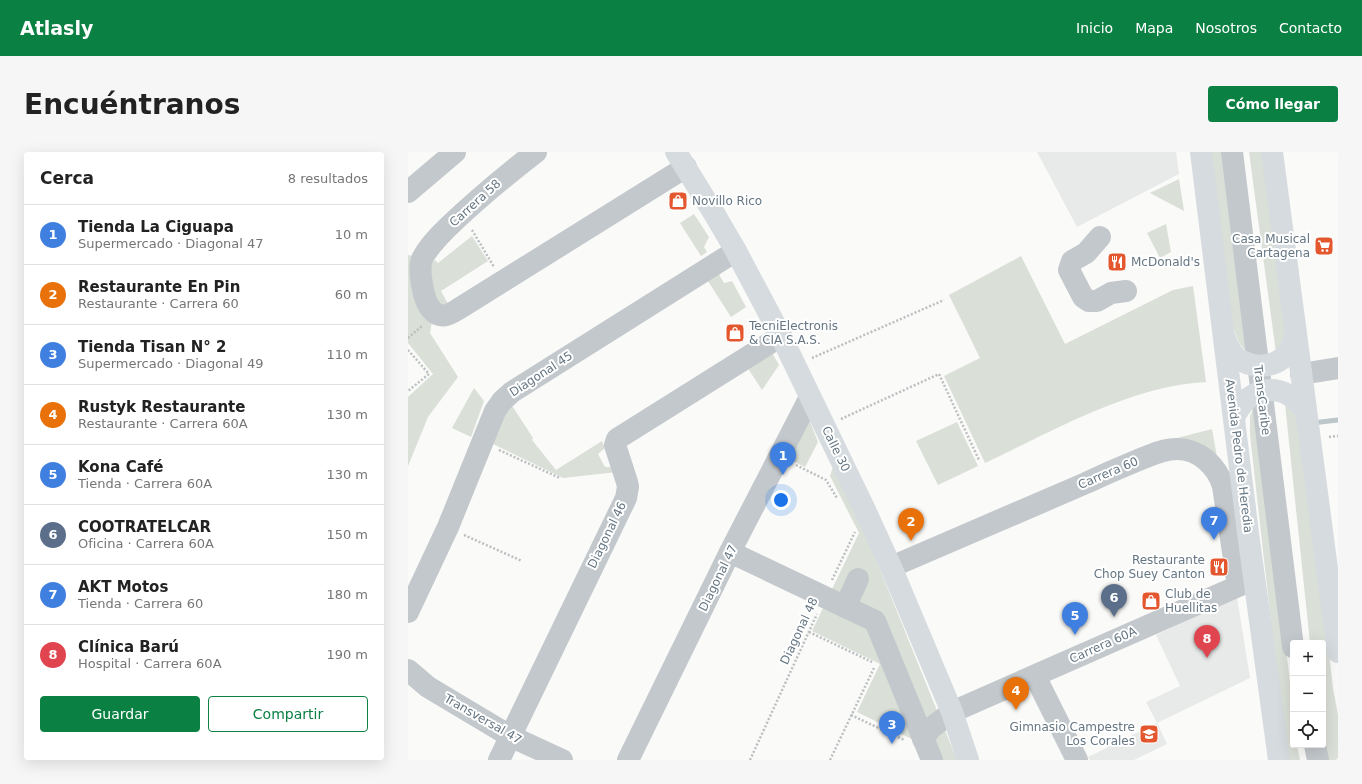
<!DOCTYPE html>
<html lang="es">
<meta charset="utf-8">
<style>
:root{--surface:#fff;--page:#f6f6f6;--text:#222;--muted:#767676;--line:#e0e0e0;--accent:#0b8043}
body{margin:0;font-family:"DejaVu Sans",sans-serif;background:var(--page);color:var(--text)}
.controls{position:absolute;right:12px;bottom:12px;display:grid;overflow:hidden;border-radius:4px;box-shadow:0 4px 16px #0002}
.controls button{width:36px;height:36px;display:grid;place-items:center;padding:0;border:0;border-bottom:1px solid var(--line);background:var(--surface);color:var(--text);font:20px sans-serif}
.you{position:absolute;left:373px;top:348px;width:14px;height:14px;margin:-10px;border:3px solid #fff;border-radius:50%;background:#1a73e8;box-shadow:0 0 0 6px #1a73e833}
.badge{display:grid;place-items:center;width:26px;height:26px;border-radius:50%;background:var(--accent);color:#fff;font-size:13px;font-weight:700}
.pin{position:absolute;translate:-50% -33px;filter:drop-shadow(0 1px 2px #0008)}
.pin::after{content:'';position:absolute;top:21px;width:14px;height:12px;background:inherit;clip-path:polygon(0 0,100% 0,50% 100%)}
.list{margin:0;padding:0;list-style:none}
h2{display:flex;justify-content:space-between;align-items:center;height:52px;margin:0;padding:0 16px;font-size:17px}
h2 small{font-size:13px;font-weight:400;color:var(--muted)}
.list li{display:grid;grid-template-columns:26px 1fr auto;gap:12px;align-items:center;box-sizing:border-box;height:60px;padding:0 16px;border-top:1px solid var(--line)}
.list b{display:block;font-size:15px;white-space:nowrap}
.list p{margin:0;font-size:13px;white-space:nowrap;color:var(--muted)}
.list em{font-size:13px;font-style:normal;color:var(--muted)}
.actions{display:flex;gap:8px;padding:12px 16px}
.actions a{flex:1;padding:9px 0;border:1px solid var(--accent);border-radius:4px;text-align:center;font-size:14px;color:var(--accent)}
.actions .main{background:var(--accent);color:#fff}
.icon{flex:none;width:22px;height:22px;fill:none;stroke:currentColor;stroke-width:2;stroke-linecap:round;stroke-linejoin:round}
.map{position:relative;flex:none;width:930px;height:608px;overflow:hidden;border-radius:4px}
header{display:flex;align-items:center;gap:24px;box-sizing:border-box;height:56px;padding:0 20px;background:var(--accent);color:#fff}
header strong{font-size:19px}
nav{display:flex;gap:22px;margin-inline-start:auto;font-size:14px}
.intro{display:flex;align-items:center;justify-content:space-between;box-sizing:border-box;height:96px;padding:0 24px}
h1{margin:0;font-size:28px}
.button{padding:10px 18px;border-radius:4px;background:var(--accent);color:#fff;font-size:14px;font-weight:700}
main{display:flex;gap:24px;padding:0 24px}
aside{flex:1;background:var(--surface);border-radius:4px;box-shadow:0 4px 16px #0002}
.map>svg:first-child{display:block}
.built{fill:#e8e9e9}
.green{fill:#dadfd7}
.lines{fill:none;stroke-linecap:round;stroke-linejoin:round}
.stream{stroke:#bbc7cb;stroke-width:5}
.path{stroke:#bbbfc2;stroke-width:2.5;stroke-dasharray:2 2;stroke-linecap:butt}
.minor{stroke:#c3c8cc;stroke-width:22}
.major{stroke:#d6dbdf;stroke-width:22}
.highway{stroke:#d6dbdf;stroke-width:22}
.labels{text-anchor:middle;dominant-baseline:central;stroke-width:4;stroke-linejoin:round;paint-order:stroke}
.poi-label{font-size:12px;fill:#657683;stroke:#fff;text-anchor:start}
.street-label{font-size:12px;fill:#657683;stroke:#fff}
</style>
<header>
<strong>Atlasly</strong>
<nav><a>Inicio</a><a>Mapa</a><a>Nosotros</a><a>Contacto</a></nav>
</header>
<div class="intro"><h1>Encuéntranos</h1><a class="button">Cómo llegar</a></div>
<main>
<aside>
<h2>Cerca<small>8 resultados</small></h2>
<ul class="list">
<li><span class="badge" style="background:#3f7fe0">1</span><div><b>Tienda La Ciguapa</b><p>Supermercado · Diagonal 47</p></div><em>10 m</em></li>
<li><span class="badge" style="background:#e8710a">2</span><div><b>Restaurante En Pin</b><p>Restaurante · Carrera 60</p></div><em>60 m</em></li>
<li><span class="badge" style="background:#3f7fe0">3</span><div><b>Tienda Tisan N° 2</b><p>Supermercado · Diagonal 49</p></div><em>110 m</em></li>
<li><span class="badge" style="background:#e8710a">4</span><div><b>Rustyk Restaurante</b><p>Restaurante · Carrera 60A</p></div><em>130 m</em></li>
<li><span class="badge" style="background:#3f7fe0">5</span><div><b>Kona Café</b><p>Tienda · Carrera 60A</p></div><em>130 m</em></li>
<li><span class="badge" style="background:#5c6f8a">6</span><div><b>COOTRATELCAR</b><p>Oficina · Carrera 60A</p></div><em>150 m</em></li>
<li><span class="badge" style="background:#3f7fe0">7</span><div><b>AKT Motos</b><p>Tienda · Carrera 60</p></div><em>180 m</em></li>
<li><span class="badge" style="background:#e0444e">8</span><div><b>Clínica Barú</b><p>Hospital · Carrera 60A</p></div><em>190 m</em></li>
</ul>
<div class="actions"><a class="main">Guardar</a><a>Compartir</a></div>
</aside>
<div class="map">
<svg width="930" height="608" viewBox="0 0 930 608">
<rect width="100%" height="100%" fill="#fafaf8"/>
<g class="built">
<path d="M629,0H768L771,22L669,75Z"/>
<path d="M829,445L842,526L749,571L759,592L726,608H682L680,605L749,571L738,550L772,534L748,483Z"/>
</g>
<g class="green">
<path d="M800,0H817L838,199L831,191L825,175Z"/>
<path d="M841,0H855L882,174L868,201Z"/>
<path d="M771,27L776,59L742,41Z"/>
<path d="M286,62L301,85L296,95L299,100L293,104L272,71Z"/>
<path d="M758,72L763,100L752,106L739,81Z"/>
<path d="M64,84L80,109L33,139L40,152L32,158L19,117L27,108L30,111Z"/>
<path d="M0,103L4,104L18,154L24,169L22,181L50,225L20,265L0,314V245L25,222L0,191Z"/>
<path d="M613,104L657,192L765,138L785,134L798,230C722,234 645,279 577,311L536,224L572,206L541,143Z"/>
<path d="M309,119L316,131L324,129L338,155L323,165L298,126Z"/>
<path d="M363,199L371,213L354,238L339,215Z"/>
<path d="M66,236L76,249L63,285L44,276Z"/>
<path d="M849,248L885,557V593H889L892,608H880L876,586L842,283V264Z"/>
<path d="M101,249L125,286L124,288L148,318L194,289L197,296L190,302L197,315H206L209,320L155,326L81,290Z"/>
<path d="M877,252C887,260 892,269 896,281L925,536L930,563V608H919L915,590V491H902Z"/>
<path d="M399,262L410,290L397,315L377,305Z"/>
<path d="M549,270L570,314L530,333L508,289Z"/>
<path d="M804,277L811,316L769,286Z"/>
<path d="M425,315L456,378L549,608H512L518,594L449,560L472,512L404,479L451,381L422,324Z"/>
</g>
<g class="lines">
<path class="stream" d="M904,271L930,268"/>
<g class="path">
<path d="M64,78L86,115"/>
<path d="M0,186L14,174"/>
<path d="M0,198L21,222L0,239"/>
<path d="M404,206L536,148"/>
<path d="M433,267L531,222L571,308"/>
<path d="M921,285L930,284"/>
<path d="M91,298L152,326"/>
<path d="M388,313L418,328L429,346"/>
<path d="M56,383L114,409"/>
<path d="M424,428L447,380"/>
<path d="M401,480L464,510"/>
<path d="M443,563L496,588"/>
<path d="M342,608L409,462"/>
<path d="M422,608L466,516"/>
</g>
<g class="minor">
<path d="M128,0C97,24 67,49 39,76C30,85 20,95 14,107C10,118 15,148 23,157C33,169 42,162 52,156L278,15"/>
<path d="M824,0L885,495"/>
<path d="M0,40L47,0"/>
<path d="M692,85L678,101L664,109L661,118L675,145L681,149H689L703,141L718,139"/>
<path d="M893,222L930,216"/>
<path d="M322,400L467,469L524,608"/>
<path d="M483,415C548,387 613,359 678,331C695,323 711,316 728,309C741,304 754,297 769,297C791,297 809,314 815,334L830,433"/>
<path d="M437,455L450,427"/>
<path d="M0,460L40,375L87,259L94,249L104,240L328,99"/>
<path d="M0,518L20,535L102,584L154,608"/>
<path d="M627,524L669,608"/>
<path d="M515,587L523,576L544,560L844,428"/>
<path d="M907,593L910,608"/>
<path d="M91,608L218,346L220,335L219,330L207,293L209,287L373,184"/>
<path d="M220,608L322,400L402,245"/>
</g>
<path class="major" d="M268,0L307,63L328,99L373,184L457,358L483,415L544,560L560,608"/>
<g class="highway">
<path d="M793,0L840,381L871,608"/>
<path d="M864,0L930,500"/>
<path d="M817,186C819,193 822,200 828,205C843,217 866,217 879,202C884,196 886,189 887,182"/>
<path d="M826,266C842,231 876,229 898,259"/>
</g>
</g>
<defs>
<g id="shop-square" transform="scale(1)"><rect x="-9" y="-9" width="18" height="18" rx="4" fill="#e4572e" stroke="#fff"/><path d="M-5-2.5h2.3a2.7 3.5 0 0 1 5.4 0H5L5.5 6h-11ZM-1.5-2.5h3a1.5 2.3 0 0 0-3 0Z" fill="#fff"/></g>
<g id="supermarket-square" transform="scale(1)"><rect x="-9" y="-9" width="18" height="18" rx="4" fill="#e4572e" stroke="#fff"/><path d="M-6-5.5h2.5l.6 2H6L4.5 2H-2.5L-4.4-4H-6ZM-1.5 3.2a1.3 1.3 0 1 0 .1 0ZM3 3.2a1.3 1.3 0 1 0 .1 0Z" fill="#fff"/></g>
<g id="restaurant-square" transform="scale(1)"><rect x="-9" y="-9" width="18" height="18" rx="4" fill="#e4572e" stroke="#fff"/><path d="M-5-6h1v4h1v-4h1v4h1v-4h1v5L-1.5 .5V6h-2V.5L-5-1ZM5-6V6H3V1.5H1.5Q1.5-4 5-6Z" fill="#fff"/></g>
<g id="school-square" transform="scale(1)"><rect x="-9" y="-9" width="18" height="18" rx="4" fill="#e4572e" stroke="#fff"/><path d="M0-5L7-2L0 1L-7-2ZM-4 1L0 2.5L4 1V4Q0 6-4 4Z" fill="#fff"/></g>
</defs>
<g fill-rule="evenodd">
<use href="#shop-square" x="270" y="49"/>
<use href="#supermarket-square" x="916" y="94"/>
<use href="#restaurant-square" x="709" y="110"/>
<use href="#shop-square" x="327" y="181"/>
<use href="#restaurant-square" x="811" y="415"/>
<use href="#shop-square" x="743" y="449"/>
<use href="#school-square" x="741" y="582"/>
</g>
<g class="labels">
<g class="poi-label">
<text x="284" y="49">Novillo Rico</text>
<text x="902" y="87" text-anchor="end">Casa Musical<tspan x="902" dy="14">Cartagena</tspan></text>
<text x="723" y="110">McDonald's</text>
<text x="341" y="174">TecniElectronis<tspan x="341" dy="14">&amp; CIA S.A.S.</tspan></text>
<text x="797" y="408" text-anchor="end">Restaurante<tspan x="797" dy="14">Chop Suey Canton</tspan></text>
<text x="757" y="442">Club de<tspan x="757" dy="14">Huellitas</tspan></text>
<text x="727" y="575" text-anchor="end">Gimnasio Campestre<tspan x="727" dy="14">Los Corales</tspan></text>
</g>
<g class="street-label">
<text transform="translate(67 51) rotate(-42)">Carrera 58</text>
<text transform="translate(133 222) rotate(-33)">Diagonal 45</text>
<text transform="translate(854 248) rotate(83)">TransCaribe</text>
<text transform="translate(428 297) rotate(64)">Calle 30</text>
<text transform="translate(831 304) rotate(83)">Avenida Pedro de Heredia</text>
<text transform="translate(700 321) rotate(-23)">Carrera 60</text>
<text transform="translate(199 383) rotate(-64)">Diagonal 46</text>
<text transform="translate(310 426) rotate(-64)">Diagonal 47</text>
<text transform="translate(391 479) rotate(-65)">Diagonal 48</text>
<text transform="translate(695 493) rotate(-24)">Carrera 60A</text>
<text transform="translate(75 567) rotate(30)">Transversal 47</text>
</g>
</g>
</svg>
<div class="controls">
<button>+</button>
<button>−</button>
<button><svg class="icon" aria-label="locate" viewBox="0 0 24 24"><circle cx="12" cy="12" r="6"/><path d="M12 2v4M12 18v4M2 12h4M18 12h4"/></svg></button>
</div>
<div class="you"></div>
<div class="pin badge" style="left:375px;top:323px;background:#3f7fe0">1</div>
<div class="pin badge" style="left:503px;top:389px;background:#e8710a">2</div>
<div class="pin badge" style="left:484px;top:592px;background:#3f7fe0">3</div>
<div class="pin badge" style="left:608px;top:558px;background:#e8710a">4</div>
<div class="pin badge" style="left:667px;top:483px;background:#3f7fe0">5</div>
<div class="pin badge" style="left:706px;top:465px;background:#5c6f8a">6</div>
<div class="pin badge" style="left:806px;top:388px;background:#3f7fe0">7</div>
<div class="pin badge" style="left:799px;top:506px;background:#e0444e">8</div>
</div>
</main>
